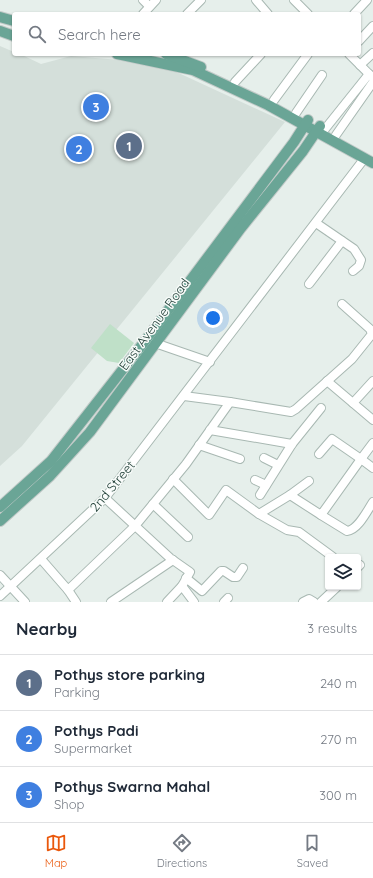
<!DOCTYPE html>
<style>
:root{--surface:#fff;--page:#f6f6f7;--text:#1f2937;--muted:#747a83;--line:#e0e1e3;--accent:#ea580c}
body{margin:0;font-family:Quicksand,sans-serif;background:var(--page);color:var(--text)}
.controls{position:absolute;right:12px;bottom:12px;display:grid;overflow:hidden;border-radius:4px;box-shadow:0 1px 3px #0004}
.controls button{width:36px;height:36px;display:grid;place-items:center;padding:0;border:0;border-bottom:1px solid var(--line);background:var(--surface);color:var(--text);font:20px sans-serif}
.you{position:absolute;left:213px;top:318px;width:14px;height:14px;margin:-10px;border:3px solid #fff;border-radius:50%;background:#1a73e8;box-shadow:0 0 0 6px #1a73e833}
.badge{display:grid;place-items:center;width:26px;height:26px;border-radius:50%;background:var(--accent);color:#fff;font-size:13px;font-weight:700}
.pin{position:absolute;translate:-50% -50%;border:2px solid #fff;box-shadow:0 1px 4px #0006}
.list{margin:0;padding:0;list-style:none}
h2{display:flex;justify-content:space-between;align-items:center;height:52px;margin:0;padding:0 16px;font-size:17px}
h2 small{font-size:13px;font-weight:400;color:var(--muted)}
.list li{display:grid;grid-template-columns:26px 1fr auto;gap:12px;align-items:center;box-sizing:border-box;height:56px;padding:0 16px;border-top:1px solid var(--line)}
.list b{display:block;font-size:15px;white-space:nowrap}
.list p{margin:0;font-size:13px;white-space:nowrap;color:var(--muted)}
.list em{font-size:13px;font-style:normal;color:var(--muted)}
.icon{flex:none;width:22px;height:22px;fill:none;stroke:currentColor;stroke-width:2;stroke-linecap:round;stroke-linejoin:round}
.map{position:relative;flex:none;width:373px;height:602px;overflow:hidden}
.search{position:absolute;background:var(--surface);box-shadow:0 1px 3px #0004;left:12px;right:12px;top:12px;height:44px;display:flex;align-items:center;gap:10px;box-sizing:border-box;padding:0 14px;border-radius:4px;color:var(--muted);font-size:15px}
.sheet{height:220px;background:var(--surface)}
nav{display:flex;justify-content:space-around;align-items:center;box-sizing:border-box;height:56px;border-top:1px solid var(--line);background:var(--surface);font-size:11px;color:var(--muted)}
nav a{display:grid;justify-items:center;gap:2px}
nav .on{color:var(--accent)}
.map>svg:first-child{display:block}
.built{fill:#d4dfda}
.green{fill:#bfe0c8}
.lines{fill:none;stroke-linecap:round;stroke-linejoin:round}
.minor-casing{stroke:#a8b8b2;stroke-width:10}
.major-casing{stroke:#c2cac8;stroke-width:12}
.minor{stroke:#fff;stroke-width:8}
.major{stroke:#6aa596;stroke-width:10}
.labels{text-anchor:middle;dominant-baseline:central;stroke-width:3;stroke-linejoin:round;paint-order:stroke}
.street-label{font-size:13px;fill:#24423a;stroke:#f7fbf9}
</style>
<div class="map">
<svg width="373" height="602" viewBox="0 0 373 602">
<rect width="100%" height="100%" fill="#e6efeb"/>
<path class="built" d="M0,46L14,52V54H20L41,64L71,56L157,63L285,122L22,446L0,466Z"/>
<path class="green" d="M110,324L134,343L119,363L107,361L91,348Z"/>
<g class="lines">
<g class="minor-casing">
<g id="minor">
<path d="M143,0L149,6"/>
<path d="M256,0L268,14"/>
<path d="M294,0L308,14"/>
<path d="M143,14L156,0"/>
<path d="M187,14L201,0"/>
<path d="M354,14L367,0"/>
<path d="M359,41L373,26"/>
<path d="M349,54L372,77"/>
<path d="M360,65L373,53"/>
<path d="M235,82L261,54"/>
<path d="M274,100L308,54"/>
<path d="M296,113L322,75"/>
<path d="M325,129L369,74"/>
<path d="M336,135L373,82"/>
<path d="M316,223L354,249L361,260L359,266L353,271"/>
<path d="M309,284L342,241"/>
<path d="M152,342L210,362"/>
<path d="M327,381L353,403L373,381"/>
<path d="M230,402L291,412L296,409L352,359L372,334L370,329L342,304"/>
<path d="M353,403L373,420"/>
<path d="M210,430L292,444"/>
<path d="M199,445L240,459"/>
<path d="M319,454L332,439L361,459L373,443"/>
<path d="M264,458L278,465"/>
<path d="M173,479L209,515L226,490L259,514L290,495"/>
<path d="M255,480L266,485"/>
<path d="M309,481L290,495L321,515L361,459L373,468"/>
<path d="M260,495L292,444L321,408"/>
<path d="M105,498L170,558L190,572L182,586L167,602"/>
<path d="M153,504L188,537"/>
<path d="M259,514L287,530L299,532L333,557"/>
<path d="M321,515L347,531C358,530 367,511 373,502"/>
<path d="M41,559L68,590L135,526L186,464L230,402L184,396"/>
<path d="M358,567L360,565"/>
<path d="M0,575L25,602"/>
<path d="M186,578L202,591L221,571H224L233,577H237L243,568"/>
<path d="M182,586L194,602"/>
<path d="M68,590L76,602"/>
<path d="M0,596L105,498L364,159"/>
<path d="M111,602L173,560"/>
<path d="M224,602L228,598"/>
<path d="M303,602L309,599L314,602"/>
<path d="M321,602L337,587"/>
</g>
</g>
<g class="major-casing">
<g id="major">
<path d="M0,17L14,21"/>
<path d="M0,31L14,36"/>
<path d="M117,54L193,70L268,105L373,163"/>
<path d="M166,54L201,67"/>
<path d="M0,507L51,461L145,341L294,142L308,120"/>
<path d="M0,521L50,476L90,432L241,228L303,151L320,126"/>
</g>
</g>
<use href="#minor" class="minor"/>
<use href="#major" class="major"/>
</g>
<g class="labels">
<g class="street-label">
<text transform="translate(154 324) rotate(-54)">East Avenue Road</text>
<text transform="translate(112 486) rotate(-50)">2nd Street</text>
</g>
</g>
</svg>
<div class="controls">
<button><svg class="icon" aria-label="layers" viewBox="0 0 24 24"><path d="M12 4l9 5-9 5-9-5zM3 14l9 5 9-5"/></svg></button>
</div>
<div class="you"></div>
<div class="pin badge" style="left:129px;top:146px;background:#5c6f8a">1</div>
<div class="pin badge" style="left:79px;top:149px;background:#3f7fe0">2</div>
<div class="pin badge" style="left:96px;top:107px;background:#3f7fe0">3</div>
<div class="search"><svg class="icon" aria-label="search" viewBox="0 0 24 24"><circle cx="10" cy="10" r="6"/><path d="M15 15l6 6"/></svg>Search here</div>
</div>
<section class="sheet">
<h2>Nearby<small>3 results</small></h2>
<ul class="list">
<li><span class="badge" style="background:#5c6f8a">1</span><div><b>Pothys store parking</b><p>Parking</p></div><em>240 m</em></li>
<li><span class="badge" style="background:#3f7fe0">2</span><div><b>Pothys Padi</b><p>Supermarket</p></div><em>270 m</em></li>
<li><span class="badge" style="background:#3f7fe0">3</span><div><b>Pothys Swarna Mahal</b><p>Shop</p></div><em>300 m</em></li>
</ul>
</section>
<nav>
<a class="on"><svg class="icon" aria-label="map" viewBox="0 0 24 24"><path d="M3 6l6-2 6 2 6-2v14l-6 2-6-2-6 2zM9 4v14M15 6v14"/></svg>Map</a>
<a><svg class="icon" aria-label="directions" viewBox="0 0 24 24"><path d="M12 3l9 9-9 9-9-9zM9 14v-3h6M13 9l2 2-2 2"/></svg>Directions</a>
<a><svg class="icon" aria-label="saved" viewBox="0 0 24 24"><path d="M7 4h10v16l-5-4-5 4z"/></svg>Saved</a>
</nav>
